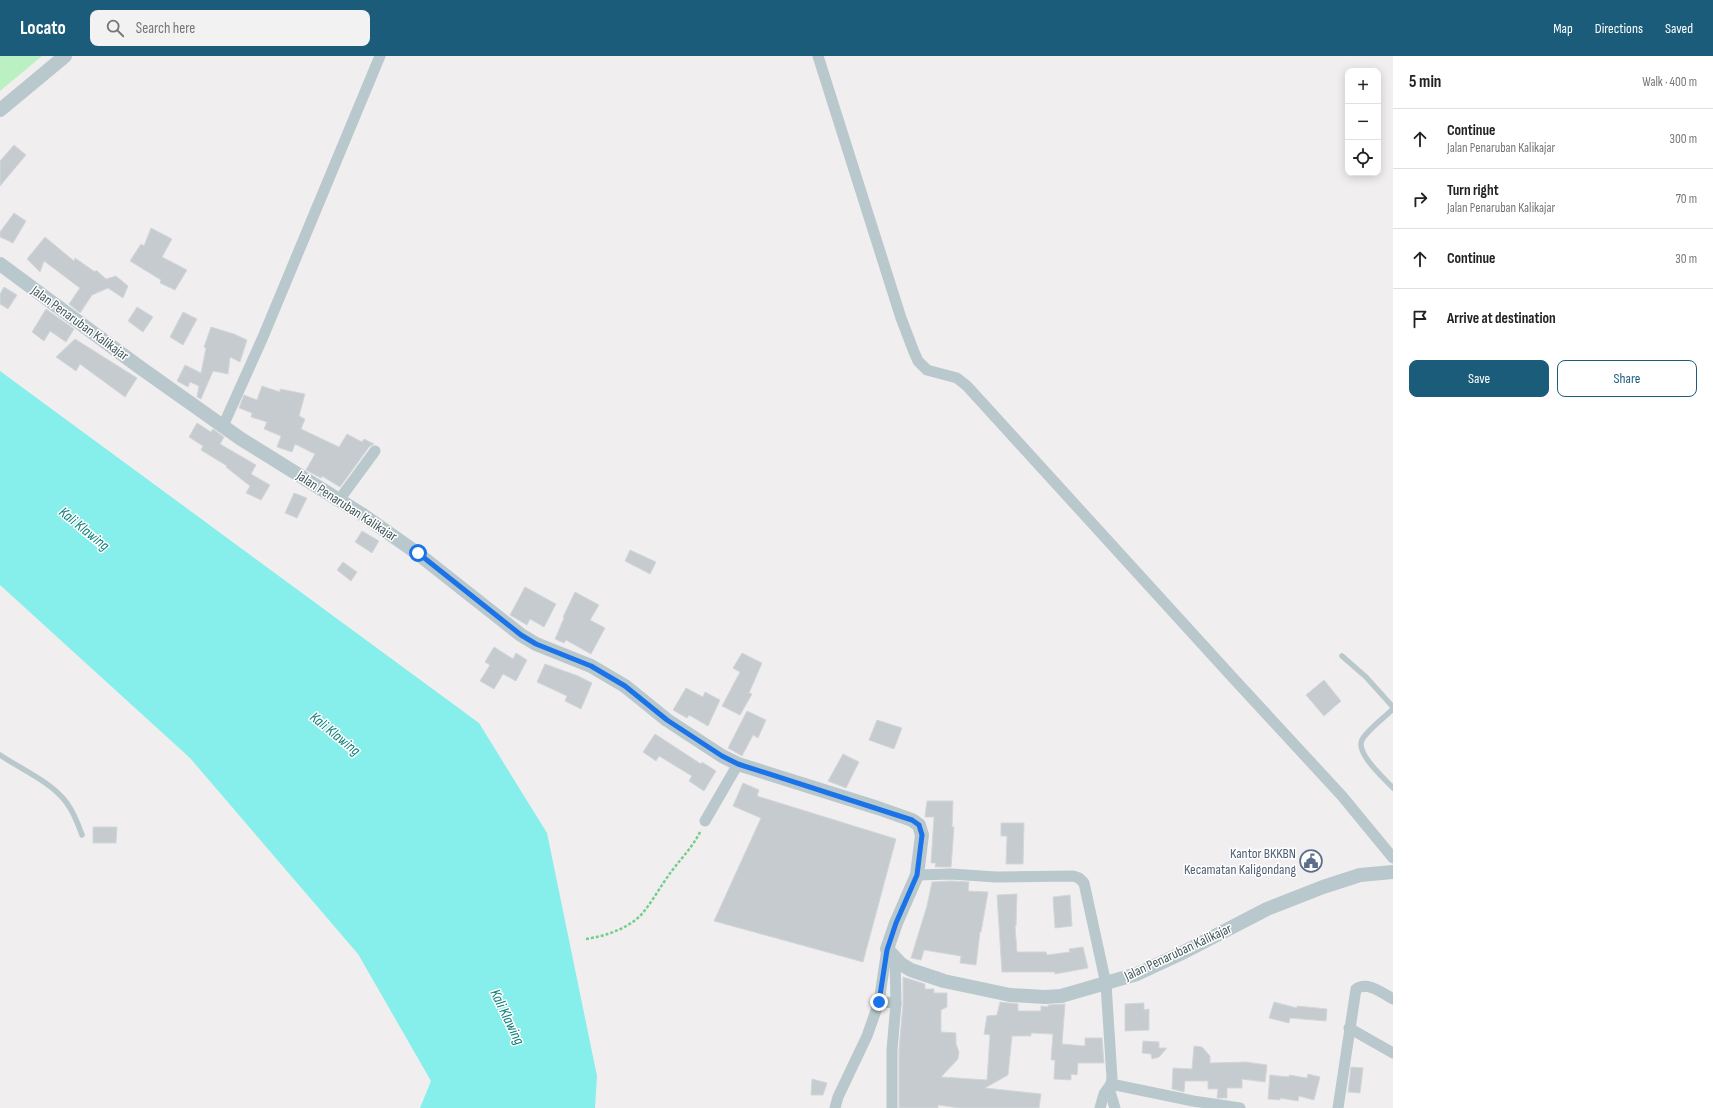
<!DOCTYPE html>
<meta charset="utf-8">
<style>
:root{--surface:#fff;--page:#f2f2f2;--text:#222;--muted:#767676;--line:#e0e0e0;--accent:#1b5c7b}
body{margin:0;font-family:"Sofia Sans Condensed",sans-serif;background:var(--page);color:var(--text)}
.controls{position:absolute;right:12px;top:12px;display:grid;overflow:hidden;border-radius:8px;box-shadow:0 2px 10px #0003}
.controls button{width:36px;height:36px;display:grid;place-items:center;padding:0;border:0;border-bottom:1px solid var(--line);background:var(--surface);color:var(--text);font:20px sans-serif}
.stop{position:absolute;width:12px;height:12px;margin:-9px;border:3px solid #1a73e8;border-radius:50%;background:#fff}
.stop.end{background:#1a73e8;border-color:#fff;box-shadow:0 1px 4px #0008}
.list{margin:0;padding:0;list-style:none}
h2{display:flex;justify-content:space-between;align-items:center;height:52px;margin:0;padding:0 16px;font-size:17px}
h2 small{font-size:13px;font-weight:400;color:var(--muted)}
.list li{display:grid;grid-template-columns:26px 1fr auto;gap:12px;align-items:center;box-sizing:border-box;height:60px;padding:0 16px;border-top:1px solid var(--line)}
.list b{display:block;font-size:15px;white-space:nowrap}
.list p{margin:0;font-size:13px;white-space:nowrap;color:var(--muted)}
.list em{font-size:13px;font-style:normal;color:var(--muted)}
.actions{display:flex;gap:8px;padding:12px 16px}
.actions a{flex:1;padding:9px 0;border:1px solid var(--accent);border-radius:8px;text-align:center;font-size:14px;color:var(--accent)}
.actions .main{background:var(--accent);color:#fff}
.icon{flex:none;width:22px;height:22px;fill:none;stroke:currentColor;stroke-width:2;stroke-linecap:round;stroke-linejoin:round}
.map{position:relative;flex:none;width:1393px;height:1052px;overflow:hidden}
header{display:flex;align-items:center;gap:24px;box-sizing:border-box;height:56px;padding:0 20px;background:var(--accent);color:#fff}
header strong{font-size:19px}
nav{display:flex;gap:22px;margin-inline-start:auto;font-size:14px}
.search{width:280px;height:36px;background:var(--page);display:flex;align-items:center;gap:10px;box-sizing:border-box;padding:0 14px;border-radius:8px;color:var(--muted);font-size:15px}
main{display:flex}
aside{flex:1;background:var(--surface)}
.map>svg:first-child{display:block}
.green{fill:#bbf1c2}
.water{fill:#87efeb}
.building{fill:#c5cbce;stroke:#d2d7da}
.lines{fill:none;stroke-linecap:round;stroke-linejoin:round}
.path{stroke:#72d08a;stroke-width:2.5;stroke-dasharray:3 2;stroke-linecap:butt}
.service{stroke:#b9c8cc;stroke-width:5.5}
.minor{stroke:#b9c8cc;stroke-width:11}
.tertiary{stroke:#b9c8cc;stroke-width:14}
.route{stroke:#1a73e8;stroke-width:5}
.labels{text-anchor:middle;dominant-baseline:central;stroke-width:3;stroke-linejoin:round;paint-order:stroke}
.street-label{font-size:14px;fill:#46585d;stroke:#fff}
.service-label{font-size:14px;fill:#4e5e75;stroke:#fff;text-anchor:end}
.water-label{font-size:15px;font-style:italic;fill:#0a807b;stroke:#fff}
</style>
<header>
<strong>Locato</strong>
<div class="search"><svg class="icon" aria-label="search" viewBox="0 0 24 24"><circle cx="10" cy="10" r="6"/><path d="M15 15l6 6"/></svg>Search here</div>
<nav><a>Map</a><a>Directions</a><a>Saved</a></nav>
</header>
<main>
<div class="map">
<svg width="1393" height="1052" viewBox="0 0 1393 1052">
<rect width="100%" height="100%" fill="#f1eeef"/>
<path class="green" d="M0,0H42L0,35Z"/>
<path class="water" d="M0,315L479,667L547,777L597,1020L595,1052H420L431,1025L358,898L190,702L0,529Z"/>
<g class="building">
<path d="M14,89L26,99L0,130V105Z"/>
<path d="M14,157L26,165L13,187L0,181V176Z"/>
<path d="M151,172L172,183L162,201L187,214L175,234L160,227L161,224L130,205L141,188L144,190Z"/>
<path d="M45,181L74,205L75,202L95,216L96,214L106,223L116,220L128,230L123,242L108,232L92,239L80,257L69,248L80,232L44,205L40,216L27,203Z"/>
<path d="M4,231L17,239L8,253L0,248V238Z"/>
<path d="M137,251L153,261L143,276L128,265Z"/>
<path d="M46,253L74,273L66,286L50,275L44,285L32,276Z"/>
<path d="M183,256L197,263L183,289L170,281Z"/>
<path d="M211,271L234,278L247,284L240,306L230,301L228,318L213,315L201,343L197,341L199,330L190,326L188,331L177,325L185,309L201,317L206,292L204,291Z"/>
<path d="M75,283L137,322L125,341L80,308L76,315L56,301Z"/>
<path d="M262,330L280,336V333L305,338L299,360L305,363L301,373L339,391L347,378L362,386L364,383L374,388L369,391L340,431L322,420L321,422L306,414L315,398L295,388L292,396L277,391L281,380L264,373L267,366L251,361L252,357L239,352L244,339L257,344Z"/>
<path d="M197,367L211,376L213,373L224,381L220,388L256,409L251,418L270,429L261,444L246,437L250,430L226,411L227,410L201,394L203,390L189,381Z"/>
<path d="M294,437L307,442L297,462L285,457Z"/>
<path d="M362,475L379,485L372,497L355,486Z"/>
<path d="M630,494L656,506L650,518L625,505Z"/>
<path d="M343,506L357,516L351,525L337,514Z"/>
<path d="M525,531L556,548L544,571L530,563L527,569L510,559Z"/>
<path d="M575,536L599,549L590,564L605,572L591,598L566,584L564,587L555,583L564,562L563,561Z"/>
<path d="M494,591L513,603L516,597L527,604L516,625L503,618L494,633L480,625L490,609L485,606Z"/>
<path d="M742,597L762,607L749,637L752,638L740,659L722,650L740,616L733,612Z"/>
<path d="M545,608L578,620L592,627L581,653L565,645L567,640L537,626Z"/>
<path d="M1324,624L1341,645L1324,660L1306,639Z"/>
<path d="M686,632L703,641L705,636L720,644L708,670L689,659L687,662L673,654Z"/>
<path d="M747,655L766,664L758,682L753,679L742,700L728,692Z"/>
<path d="M877,664L902,672L894,693L869,684Z"/>
<path d="M655,678L701,708L702,706L716,715L704,735L689,725L692,720L659,700L656,705L643,696Z"/>
<path d="M843,698L859,706L846,732L828,725Z"/>
<path d="M743,727L759,734L757,740L896,783L863,906L714,865L761,762L733,750Z"/>
<path d="M927,745H953L952,771H954L951,811H935L936,807H931L934,761H925Z"/>
<path d="M1001,767H1024L1023,808H1006L1007,780H1001Z"/>
<path d="M93,771H117L116,787H93Z"/>
<path d="M951,825L969,826L968,835L988,836L981,876H980L976,909L960,907L961,900L924,894L921,904L911,902L927,850L932,826Z"/>
<path d="M1017,838L1016,870H1015L1017,896H1046L1047,899L1070,896L1069,893L1083,891L1088,912L1055,918V916H1002L997,839Z"/>
<path d="M1070,839L1072,870L1055,872L1053,841Z"/>
<path d="M903,921L925,928V933H934V937H947V951L941,954V976L956,977V988L959,996L958,1003L941,1021L987,1024L990,979L984,978L987,960L997,959L1000,946L1018,948V955H1041V950L1048,951V949L1065,948L1062,988L1085,990V982H1102L1104,1007H1078L1077,1019L1071,1018V1024L1054,1023L1055,1004H1051L1053,978L1031,977V980H1012L1008,1019L985,1032L1041,1038L1039,1052H960L938,1049V1052H899V994L903,948Z"/>
<path d="M1274,946L1297,952V950L1327,953L1326,965L1290,962L1289,967L1269,962Z"/>
<path d="M1144,947V954L1149,953V974L1125,975V948Z"/>
<path d="M1143,985L1159,986V992H1167L1159,1001L1152,1003L1151,998L1142,997Z"/>
<path d="M1194,990L1202,991L1210,1000V1007L1246,1006L1267,1009L1265,1026L1242,1023V1032H1227V1042H1217L1218,1033H1208V1025H1185L1184,1036L1172,1033L1173,1012L1192,1013Z"/>
<path d="M1351,1011L1363,1012L1360,1037L1348,1036Z"/>
<path d="M1308,1018L1320,1021L1314,1044L1299,1040L1298,1045L1280,1042V1044L1268,1043L1270,1019L1289,1021V1019L1307,1022Z"/>
<path d="M812,1023L827,1027L823,1039H811Z"/>
</g>
<g class="lines">
<path class="path" d="M586,883C605,880 624,874 639,861C650,850 661,829 671,816C682,801 693,791 701,774"/>
<g class="service">
<path d="M1342,600L1366,621L1393,651"/>
<path d="M1393,653C1384,662 1367,674 1362,684C1355,697 1385,723 1393,732"/>
<path d="M0,699C21,713 51,726 66,746C74,756 78,768 82,779"/>
</g>
<g class="minor">
<path d="M818,0L901,262L914,296L918,305L927,314L957,322L967,330L1234,623L1342,740L1393,802"/>
<path d="M223,370L263,281L380,0"/>
<path d="M339,444L375,395"/>
<path d="M705,765L738,708"/>
<path d="M917,819L951,818L996,821L1073,820L1079,822L1084,827L1106,928L1112,1022L1111,1028L1104,1038L1100,1052"/>
<path d="M895,903L896,947"/>
<path d="M879,946L896,947L892,994V1052"/>
<path d="M1349,972L1393,997"/>
<path d="M1111,1028L1193,1045L1240,1052"/>
<path d="M1109,1032L1115,1052"/>
<path d="M835,1052L838,1041L867,980L879,946L887,893"/>
<path d="M1338,1052L1356,933C1368,925 1382,937 1393,943"/>
</g>
<g class="tertiary">
<path d="M0,54L65,0"/>
<path d="M0,208L138,310L241,383L363,459L417,497L521,579L536,588L591,610L625,630L667,664L722,700L738,708L878,752L912,764L919,769L922,779L917,819L896,867L887,893L901,908L911,914L944,925L1010,939L1045,941L1061,940L1137,918L1180,898L1267,853L1323,831L1360,819L1393,816"/>
</g>
</g>
<g class="lines">
<path class="route" d="M418,497L521,579L536,588L591,610L625,630L667,664L722,700L738,708L912,764L919,769L922,779L917,819L896,867L887,894L879,946"/>
</g>
<defs>
<g id="civic-ring" transform="scale(1.15)"><circle r="9.5" fill="#fff" stroke="#5c6f8a" stroke-width="1.5"/><path d="M-.6-6.5H3V-4.5H.6V-3L4-1V1h2V6H-6V1h2V-1L-.6-3ZM-1.2 2.5V6h2.4V2.5Z" fill="#5c6f8a"/></g>
</defs>
<g fill-rule="evenodd">
<use href="#civic-ring" x="1311" y="805"/>
</g>
<g class="labels">
<g class="street-label">
<text transform="translate(80 267) rotate(36)">Jalan Penaruban Kalikajar</text>
<text transform="translate(347 450) rotate(33)">Jalan Penaruban Kalikajar</text>
<text transform="translate(1178 896) rotate(-25)">Jalan Penaruban Kalikajar</text>
</g>
<g class="service-label">
<text x="1296" y="797">Kantor BKKBN<tspan x="1296" dy="16">Kecamatan Kaligondang</tspan></text>
</g>
<g class="water-label">
<text transform="translate(84 473) rotate(39)">Kali Klawing</text>
<text transform="translate(335 678) rotate(39)">Kali Klawing</text>
<text transform="translate(507 961) rotate(64)">Kali Klawing</text>
</g>
</g>
</svg>
<div class="controls">
<button>+</button>
<button>−</button>
<button><svg class="icon" aria-label="locate" viewBox="0 0 24 24"><circle cx="12" cy="12" r="6"/><path d="M12 2v4M12 18v4M2 12h4M18 12h4"/></svg></button>
</div>
<div class="stop" style="left:418px;top:497px"></div>
<div class="stop end" style="left:879px;top:946px"></div>
</div>
<aside>
<h2>5 min<small>Walk · 400 m</small></h2>
<ul class="list">
<li><svg class="icon" aria-label="ahead" viewBox="0 0 24 24"><path d="M12 20V5M6 11l6-6 6 6"/></svg><div><b>Continue</b><p>Jalan Penaruban Kalikajar</p></div><em>300 m</em></li>
<li><svg class="icon" aria-label="right" viewBox="0 0 24 24"><path d="M7 20v-9h11M14 6l5 5-5 5"/></svg><div><b>Turn right</b><p>Jalan Penaruban Kalikajar</p></div><em>70 m</em></li>
<li><svg class="icon" aria-label="ahead" viewBox="0 0 24 24"><path d="M12 20V5M6 11l6-6 6 6"/></svg><div><b>Continue</b></div><em>30 m</em></li>
<li><svg class="icon" aria-label="arrive" viewBox="0 0 24 24"><path d="M6 21V4h12l-3 4 3 4H6"/></svg><div><b>Arrive at destination</b></div></li>
</ul>
<div class="actions"><a class="main">Save</a><a>Share</a></div>
</aside>
</main>
